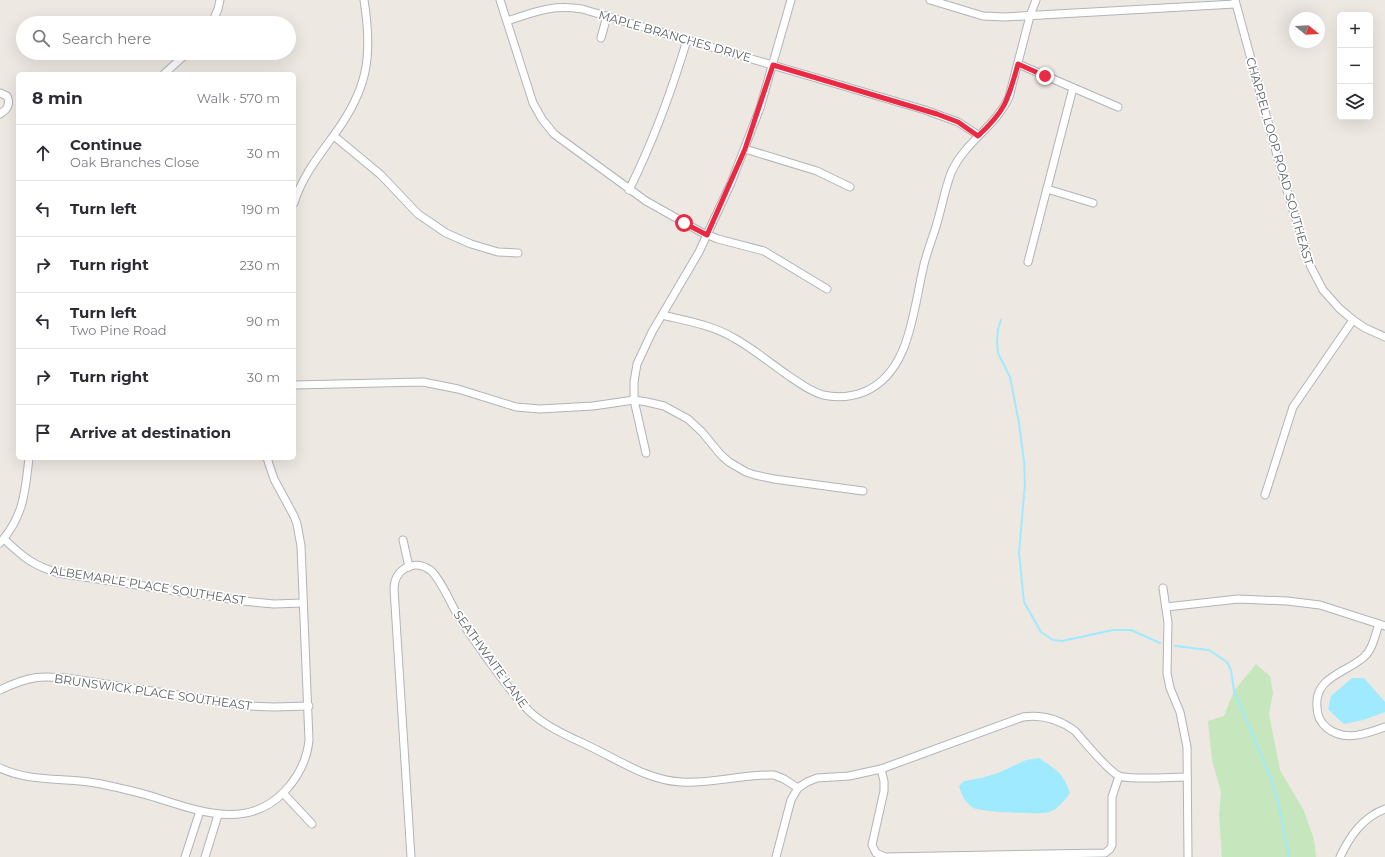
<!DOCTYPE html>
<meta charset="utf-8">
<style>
:root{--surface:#fff;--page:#f7f7f7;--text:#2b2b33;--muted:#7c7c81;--line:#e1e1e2}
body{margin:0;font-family:Montserrat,sans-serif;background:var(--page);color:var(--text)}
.controls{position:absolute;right:12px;top:12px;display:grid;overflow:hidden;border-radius:6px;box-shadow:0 4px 16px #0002}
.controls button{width:36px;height:36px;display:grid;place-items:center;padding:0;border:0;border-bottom:1px solid var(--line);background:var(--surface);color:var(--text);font:20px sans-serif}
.compass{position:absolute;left:1289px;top:12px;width:36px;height:36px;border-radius:50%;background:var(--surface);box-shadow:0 4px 16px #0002;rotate:108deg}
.stop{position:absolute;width:12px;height:12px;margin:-9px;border:3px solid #ec2943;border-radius:50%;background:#fff}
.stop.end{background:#ec2943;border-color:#fff;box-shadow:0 1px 4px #0008}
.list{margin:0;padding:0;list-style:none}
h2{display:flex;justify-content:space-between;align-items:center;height:52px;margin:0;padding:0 16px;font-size:17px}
h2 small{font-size:13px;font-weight:400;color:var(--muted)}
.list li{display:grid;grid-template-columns:26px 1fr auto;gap:12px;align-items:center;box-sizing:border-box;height:56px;padding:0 16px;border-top:1px solid var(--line)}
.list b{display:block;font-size:15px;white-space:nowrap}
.list p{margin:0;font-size:13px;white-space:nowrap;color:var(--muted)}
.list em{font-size:13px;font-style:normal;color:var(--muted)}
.icon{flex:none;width:22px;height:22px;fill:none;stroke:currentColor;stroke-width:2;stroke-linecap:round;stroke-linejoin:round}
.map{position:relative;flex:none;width:1385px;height:857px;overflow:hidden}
.search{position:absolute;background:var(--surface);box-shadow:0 4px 16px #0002;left:16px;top:16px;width:280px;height:44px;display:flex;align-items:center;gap:10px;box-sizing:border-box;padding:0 14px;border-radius:22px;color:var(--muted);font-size:15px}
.panel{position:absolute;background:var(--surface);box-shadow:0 4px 16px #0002;left:16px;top:72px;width:280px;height:388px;border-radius:6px}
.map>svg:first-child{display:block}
.green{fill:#c6e6bd}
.water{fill:#a0eaff}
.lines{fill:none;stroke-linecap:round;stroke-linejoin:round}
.stream{stroke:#a0eaff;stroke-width:2}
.minor-casing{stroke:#b0b4b8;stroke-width:9}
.minor{stroke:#fff;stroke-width:7}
.route{stroke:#ec2943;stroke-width:5}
.labels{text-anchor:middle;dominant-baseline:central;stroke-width:3.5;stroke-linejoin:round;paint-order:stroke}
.street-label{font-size:12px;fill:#5a6063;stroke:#fff}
</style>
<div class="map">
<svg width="1385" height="857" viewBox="0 0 1385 857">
<rect width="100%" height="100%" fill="#ede8e2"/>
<path class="green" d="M1256,664L1270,676L1273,693L1269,714L1280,770L1304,811L1314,839L1316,857H1222L1219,815L1221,792L1212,760L1208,721L1224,716L1234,691Z"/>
<g class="water">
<path d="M1352,678H1364L1385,702V712L1363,720L1344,724L1337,718L1328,709L1331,696Z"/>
<path d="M1039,758C1056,770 1063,772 1070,793C1065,800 1058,809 1050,812C1042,815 980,812 974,808C965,803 962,796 959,786L964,781L981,778L998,773L1026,760Z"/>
</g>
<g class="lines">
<g class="stream">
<path d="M1001,320L998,329L997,342L998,353L1010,377L1019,423L1024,461L1025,483L1019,553L1024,602L1041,632L1053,640L1062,641L1113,630H1131L1160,643"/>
<path d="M1175,646L1209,650L1227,662L1231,670L1234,691L1271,779L1277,797L1289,857"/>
</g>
<g class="minor-casing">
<g id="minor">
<path d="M500,0L533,103L542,119L554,134L646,201L701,232L718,239L764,251L827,289"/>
<path d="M930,0L983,16L1005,17L1235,4"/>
<path d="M1235,0L1284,181L1311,267L1323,290L1339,308L1353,320L1365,328L1385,337"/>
<path d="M507,21C535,12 552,4 582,9L925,110L958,122L978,135"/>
<path d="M212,23L218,9L220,0"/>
<path d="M601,38L607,16"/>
<path d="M1018,64L1118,107"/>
<path d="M164,74L187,53"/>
<path d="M0,93L7,96C11,104 7,110 0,114"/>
<path d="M334,136L381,175L418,214L446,233L471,244L498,252L518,253"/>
<path d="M745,149L817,171L850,187"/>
<path d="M1047,189L1093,203"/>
<path d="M629,190C654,140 671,93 687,40"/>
<path d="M294,203C302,177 318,157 334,135C368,89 373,56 364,0"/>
<path d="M1028,262L1073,88"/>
<path d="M662,315C687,321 712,325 734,338C752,348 769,362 786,374C798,382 809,391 823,395C837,398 851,397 864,392C910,373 913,311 923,269C926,253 933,238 937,223C942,206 945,189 951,173C965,141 995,128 1009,97L1030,16L1036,0"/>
<path d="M294,385L423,382L458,389L516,407L540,409L593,406L634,400L647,402L664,406L688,419L702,432L721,455L729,462L746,472L755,475L774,479L863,491"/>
<path d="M646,453L634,400V382L637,364L652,332L699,252L731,183L760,108L791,0"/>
<path d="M1265,495L1293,407L1353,320"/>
<path d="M4,539C23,557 32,565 58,573L242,601L274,604L303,603"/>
<path d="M403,540L409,567"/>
<path d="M0,543C24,516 25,492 29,458"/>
<path d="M1163,588L1168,623L1167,673L1170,688L1180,712L1187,747L1188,857"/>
<path d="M1166,607L1238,599L1287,601L1320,605L1385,626"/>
<path d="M1379,624C1375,635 1373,649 1364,657C1346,673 1314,677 1317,707C1317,715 1321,723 1327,728C1344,742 1366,734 1385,727"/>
<path d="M0,690C29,676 41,675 73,679L250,706L274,707L309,706"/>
<path d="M0,768C31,783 68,777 101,784C120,788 139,792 157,798C201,812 248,830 285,791C299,776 307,760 309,740L301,546L297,524L294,516L274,479L267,458"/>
<path d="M881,769L884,781V791L872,845L876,853L885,857L1105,853L1110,849L1112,845V797L1119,776"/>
<path d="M283,793L312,824"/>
<path d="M185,857L200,811"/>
<path d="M205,857L218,815"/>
<path d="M411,857L394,589C394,570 413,558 430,570C439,576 451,604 457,614C465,628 475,641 484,654C498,673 512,694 529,711C546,727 570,737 591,747C620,761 648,780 681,782C712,784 743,774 774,775L784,779L798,788"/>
<path d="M776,857L791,800L798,788L807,782L817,778L849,776L881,769L1023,717C1043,714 1059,719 1075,731C1084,741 1108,771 1119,776C1129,780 1173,777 1187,777"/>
<path d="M1340,857C1350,836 1362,818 1385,809"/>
</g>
</g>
<use href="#minor" class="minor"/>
</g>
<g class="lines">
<path class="route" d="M684,223L707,235L745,149L773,65L937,114L958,122L978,136C1006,110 1008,100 1018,64L1045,76"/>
</g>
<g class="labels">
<g class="street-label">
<text transform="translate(675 36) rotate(16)">MAPLE BRANCHES DRIVE</text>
<text transform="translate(1280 161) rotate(74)">CHAPPEL LOOP ROAD SOUTHEAST</text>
<text transform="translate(148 585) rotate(9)">ALBEMARLE PLACE SOUTHEAST</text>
<text transform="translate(491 659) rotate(54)">SEATHWAITE LANE</text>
<text transform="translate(153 692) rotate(8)">BRUNSWICK PLACE SOUTHEAST</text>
</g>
</g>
</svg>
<div class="controls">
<button>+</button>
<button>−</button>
<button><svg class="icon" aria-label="layers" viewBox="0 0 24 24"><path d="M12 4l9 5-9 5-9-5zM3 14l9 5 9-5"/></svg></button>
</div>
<svg class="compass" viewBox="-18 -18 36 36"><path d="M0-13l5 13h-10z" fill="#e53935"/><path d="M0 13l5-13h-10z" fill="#7c7c81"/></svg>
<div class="stop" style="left:684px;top:223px"></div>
<div class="stop end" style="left:1045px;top:76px"></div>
<div class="search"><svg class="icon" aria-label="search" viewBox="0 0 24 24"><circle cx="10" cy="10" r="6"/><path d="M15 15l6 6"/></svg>Search here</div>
<section class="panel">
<h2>8 min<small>Walk · 570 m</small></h2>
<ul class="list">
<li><svg class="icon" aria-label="ahead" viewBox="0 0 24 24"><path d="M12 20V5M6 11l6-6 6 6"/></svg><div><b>Continue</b><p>Oak Branches Close</p></div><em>30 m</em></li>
<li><svg class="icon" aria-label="left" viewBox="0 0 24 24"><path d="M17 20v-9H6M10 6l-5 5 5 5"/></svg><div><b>Turn left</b></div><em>190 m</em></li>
<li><svg class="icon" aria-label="right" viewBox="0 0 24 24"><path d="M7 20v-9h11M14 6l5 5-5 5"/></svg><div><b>Turn right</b></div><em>230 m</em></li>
<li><svg class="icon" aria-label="left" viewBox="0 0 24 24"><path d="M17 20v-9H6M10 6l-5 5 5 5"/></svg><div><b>Turn left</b><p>Two Pine Road</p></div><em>90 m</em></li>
<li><svg class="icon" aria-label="right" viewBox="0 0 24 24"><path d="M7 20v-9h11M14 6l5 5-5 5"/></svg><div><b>Turn right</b></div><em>30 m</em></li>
<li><svg class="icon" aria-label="arrive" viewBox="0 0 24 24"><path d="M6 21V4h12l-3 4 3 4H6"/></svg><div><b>Arrive at destination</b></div></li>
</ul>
</section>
</div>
